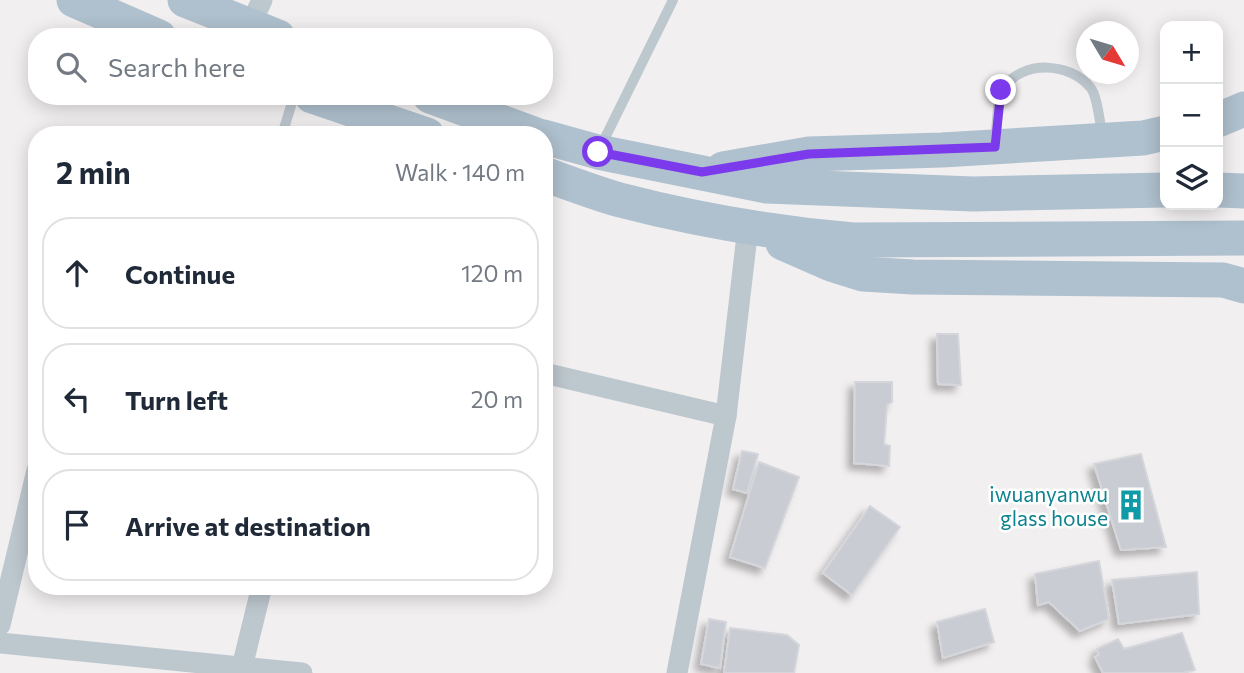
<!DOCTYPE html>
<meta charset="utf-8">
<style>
:root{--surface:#fff;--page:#f2f2f3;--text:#1f2937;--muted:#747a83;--line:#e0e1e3}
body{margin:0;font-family:Commissioner,sans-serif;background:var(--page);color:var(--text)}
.controls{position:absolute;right:21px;top:21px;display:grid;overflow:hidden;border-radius:14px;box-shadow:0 4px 18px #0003}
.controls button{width:63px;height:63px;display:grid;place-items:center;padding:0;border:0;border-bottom:2px solid var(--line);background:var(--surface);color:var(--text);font:35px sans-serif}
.compass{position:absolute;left:1076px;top:21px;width:63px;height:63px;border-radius:50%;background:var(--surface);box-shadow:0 4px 18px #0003;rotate:128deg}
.stop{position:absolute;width:21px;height:21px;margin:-16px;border:5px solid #7c3aed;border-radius:50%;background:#fff}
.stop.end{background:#7c3aed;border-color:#fff;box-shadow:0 2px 7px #0008}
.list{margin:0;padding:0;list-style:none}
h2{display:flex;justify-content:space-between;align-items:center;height:91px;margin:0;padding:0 28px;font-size:30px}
h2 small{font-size:23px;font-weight:400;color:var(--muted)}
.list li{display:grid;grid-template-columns:46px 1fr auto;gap:21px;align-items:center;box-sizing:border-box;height:112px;margin:0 14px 14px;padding:0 14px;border:2px solid var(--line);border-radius:28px}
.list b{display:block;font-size:26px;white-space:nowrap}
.list em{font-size:23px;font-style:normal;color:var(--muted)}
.icon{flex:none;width:38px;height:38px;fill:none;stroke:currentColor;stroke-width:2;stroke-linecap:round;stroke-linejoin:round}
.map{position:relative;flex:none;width:1244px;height:673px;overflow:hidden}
.search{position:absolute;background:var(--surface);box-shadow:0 4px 18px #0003;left:28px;top:28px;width:525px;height:77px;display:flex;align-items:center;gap:18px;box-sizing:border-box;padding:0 24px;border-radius:28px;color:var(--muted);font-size:26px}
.panel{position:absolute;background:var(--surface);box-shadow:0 4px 18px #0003;left:28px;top:126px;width:525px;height:469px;border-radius:28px}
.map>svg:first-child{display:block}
.building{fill:#c9ccd2;stroke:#d4d6db;stroke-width:2;filter:url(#shadow)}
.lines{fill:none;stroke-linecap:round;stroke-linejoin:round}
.lane{stroke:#bdc7ce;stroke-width:10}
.street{stroke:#bdc7ce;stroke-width:21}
.primary{stroke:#afc0ce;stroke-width:35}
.route{stroke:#7c3aed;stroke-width:9}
.labels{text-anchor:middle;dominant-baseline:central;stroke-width:5;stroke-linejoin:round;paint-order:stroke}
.culture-label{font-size:21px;fill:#0d838f;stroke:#fff;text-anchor:end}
</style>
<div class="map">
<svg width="1244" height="673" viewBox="0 0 1244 673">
<defs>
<filter id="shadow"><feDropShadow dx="-6" dy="6" stdDeviation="3.5" flood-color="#0004"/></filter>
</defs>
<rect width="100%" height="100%" fill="#f2eff0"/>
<g class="building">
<path d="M937,334H958L961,385L938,384Z"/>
<path d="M855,382H892V402L887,405L884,444L890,446L889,466L854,463Z"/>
<path d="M742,451L758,454L747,493L733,489Z"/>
<path d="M1141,454L1166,547L1121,550L1094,464Z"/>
<path d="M759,462L799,477L765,568L730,557Z"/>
<path d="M870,506L900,527L852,595L823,573Z"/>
<path d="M1099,561L1109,619L1080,631L1049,602L1038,605L1035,574Z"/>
<path d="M1197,572L1199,614L1119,624L1112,580Z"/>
<path d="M985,609L994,642L943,658L937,622Z"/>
<path d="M709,619L726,622L720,668L701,664Z"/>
<path d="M730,628L787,635L799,645L794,673H724Z"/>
<path d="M1182,633L1195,670L1182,673H1103L1095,657L1099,655L1097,649L1118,639L1124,649Z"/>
</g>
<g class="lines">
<g class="lane">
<path d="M282,135L294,96"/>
<path d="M995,142C997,130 997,97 1003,88C1023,60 1069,62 1090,87C1097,94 1100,123 1102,134"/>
<path d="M601,146L673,0"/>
</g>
<g class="street">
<path d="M250,26L262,0"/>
<path d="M544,373L726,416L677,673"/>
<path d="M726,416L748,227"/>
<path d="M0,625L37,470"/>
<path d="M0,643L302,673"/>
<path d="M242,667L262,586"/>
</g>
<g class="primary">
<path d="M74,0L159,37"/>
<path d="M185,0L278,37"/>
<path d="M312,96L427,135"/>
<path d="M430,96L536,135"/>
<path d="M1218,120L1244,109"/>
<path d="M544,137L598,152L767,186L973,194L1165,190"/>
<path d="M723,169L809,154L942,150L1143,138L1165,133"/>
<path d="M544,174C569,183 595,193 620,200C697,220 774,233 853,240L1244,238"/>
<path d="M1218,190L1244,191"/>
<path d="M783,243L831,264L863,274L913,277L1223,280L1244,286"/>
</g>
</g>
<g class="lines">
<path class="route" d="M598,152L702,172L809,154L995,147L1001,90"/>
</g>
<defs>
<g id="building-bare" transform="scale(2.415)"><path d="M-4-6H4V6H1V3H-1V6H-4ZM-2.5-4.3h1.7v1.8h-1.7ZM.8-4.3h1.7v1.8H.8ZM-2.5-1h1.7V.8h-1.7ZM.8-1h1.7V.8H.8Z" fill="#0f9aa8" stroke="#fff" stroke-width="2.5" paint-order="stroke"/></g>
</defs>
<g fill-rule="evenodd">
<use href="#building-bare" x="1131" y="505"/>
</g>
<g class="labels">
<g class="culture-label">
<text x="1108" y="493">iwuanyanwu<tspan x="1108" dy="24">glass house</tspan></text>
</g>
</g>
</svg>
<div class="controls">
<button>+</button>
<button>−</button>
<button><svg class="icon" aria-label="layers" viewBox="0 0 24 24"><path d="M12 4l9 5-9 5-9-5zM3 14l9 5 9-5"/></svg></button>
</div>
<svg class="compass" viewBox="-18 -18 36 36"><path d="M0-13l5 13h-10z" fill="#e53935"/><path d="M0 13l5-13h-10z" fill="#747a83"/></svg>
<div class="stop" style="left:598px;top:152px"></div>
<div class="stop end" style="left:1001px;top:90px"></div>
<div class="search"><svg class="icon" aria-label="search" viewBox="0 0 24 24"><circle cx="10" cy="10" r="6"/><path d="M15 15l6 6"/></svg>Search here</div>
<section class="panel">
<h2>2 min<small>Walk · 140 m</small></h2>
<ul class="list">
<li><svg class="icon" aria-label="ahead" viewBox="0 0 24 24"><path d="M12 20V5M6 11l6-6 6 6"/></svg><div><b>Continue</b></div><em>120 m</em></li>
<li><svg class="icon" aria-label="left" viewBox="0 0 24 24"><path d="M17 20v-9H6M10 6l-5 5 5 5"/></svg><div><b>Turn left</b></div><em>20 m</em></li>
<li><svg class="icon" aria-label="arrive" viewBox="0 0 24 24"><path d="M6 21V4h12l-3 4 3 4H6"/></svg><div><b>Arrive at destination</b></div></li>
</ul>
</section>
</div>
